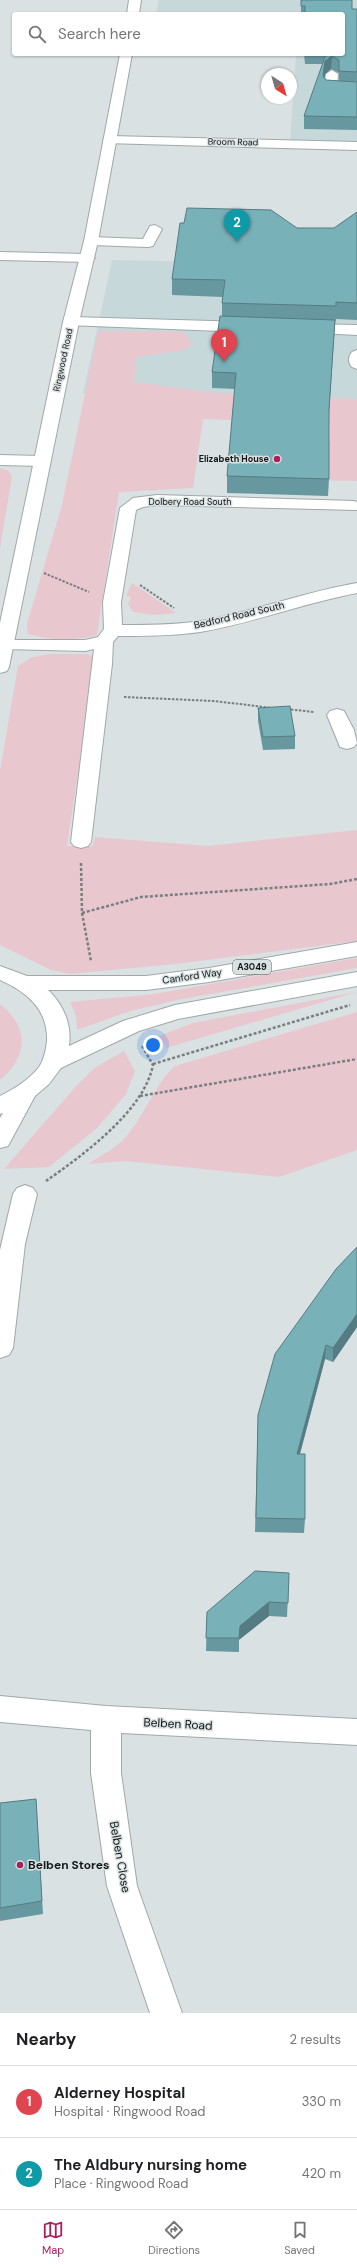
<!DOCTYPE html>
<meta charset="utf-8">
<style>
:root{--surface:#fff;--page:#f2f2f2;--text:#202124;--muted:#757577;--line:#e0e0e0;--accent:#ad1f5a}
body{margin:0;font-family:"DM Sans",sans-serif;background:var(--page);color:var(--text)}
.compass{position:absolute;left:261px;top:68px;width:36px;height:36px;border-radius:50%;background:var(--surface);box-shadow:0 1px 3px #0004;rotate:143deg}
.you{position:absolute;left:153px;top:1045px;width:14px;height:14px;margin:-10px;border:3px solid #fff;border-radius:50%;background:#1a73e8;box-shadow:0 0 0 6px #1a73e833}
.badge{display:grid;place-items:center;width:26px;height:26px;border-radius:50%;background:var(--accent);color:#fff;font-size:13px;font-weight:700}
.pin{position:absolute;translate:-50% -33px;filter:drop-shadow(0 1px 2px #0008)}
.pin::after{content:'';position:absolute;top:21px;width:14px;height:12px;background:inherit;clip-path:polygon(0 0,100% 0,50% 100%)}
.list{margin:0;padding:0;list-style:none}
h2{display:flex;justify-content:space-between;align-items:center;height:52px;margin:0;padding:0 16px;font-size:17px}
h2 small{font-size:13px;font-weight:400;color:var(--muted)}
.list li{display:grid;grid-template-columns:26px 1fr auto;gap:12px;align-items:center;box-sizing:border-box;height:72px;padding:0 16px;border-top:1px solid var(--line)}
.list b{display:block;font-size:15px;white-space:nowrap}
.list p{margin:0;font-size:13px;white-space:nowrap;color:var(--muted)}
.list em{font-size:13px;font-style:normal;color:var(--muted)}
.icon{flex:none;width:22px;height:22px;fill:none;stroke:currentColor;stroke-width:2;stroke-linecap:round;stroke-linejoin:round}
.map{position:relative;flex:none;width:357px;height:2013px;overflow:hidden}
.search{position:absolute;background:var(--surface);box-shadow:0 1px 3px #0004;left:12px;right:12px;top:12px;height:44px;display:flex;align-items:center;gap:10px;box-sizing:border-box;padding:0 14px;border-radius:4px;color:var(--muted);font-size:15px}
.sheet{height:196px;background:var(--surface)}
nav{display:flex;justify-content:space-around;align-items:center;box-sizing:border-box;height:56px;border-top:1px solid var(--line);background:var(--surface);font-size:11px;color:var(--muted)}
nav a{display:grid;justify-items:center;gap:2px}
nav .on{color:var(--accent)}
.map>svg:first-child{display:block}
.built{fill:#c7d8db}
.green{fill:#e9c7cf}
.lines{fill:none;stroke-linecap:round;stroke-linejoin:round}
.minor-casing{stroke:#a0a8a9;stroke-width:2}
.major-casing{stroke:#a0a8a9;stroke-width:2}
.highway-casing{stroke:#a0a8a9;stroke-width:2}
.path-far1{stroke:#797f80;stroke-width:2;stroke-dasharray:2.5 1.5;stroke-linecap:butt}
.path{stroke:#797f80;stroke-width:2.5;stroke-dasharray:3 2;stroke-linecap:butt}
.minor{fill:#fff;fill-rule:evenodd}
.major{fill:#fff;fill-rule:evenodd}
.highway{fill:#fff;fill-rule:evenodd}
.wall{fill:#68989f;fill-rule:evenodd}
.shaded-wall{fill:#557c82}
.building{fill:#79b1b9;stroke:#557c82}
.poi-dot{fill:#ad1f5a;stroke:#d9e1e2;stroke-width:1.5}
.labels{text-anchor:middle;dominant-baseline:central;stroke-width:3;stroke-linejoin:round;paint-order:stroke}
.far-street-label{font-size:9px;fill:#141718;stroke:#d9e1e2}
.far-poi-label{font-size:9px;font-weight:bold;fill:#141718;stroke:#d9e1e2;text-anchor:end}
.shield{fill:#d9e1e2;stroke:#4f5455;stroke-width:1}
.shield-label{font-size:9px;font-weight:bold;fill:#141718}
.street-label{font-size:10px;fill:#141718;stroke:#d9e1e2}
.near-street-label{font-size:12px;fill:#141718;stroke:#d9e1e2}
.near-poi-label{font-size:12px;font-weight:bold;fill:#141718;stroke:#d9e1e2;text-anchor:start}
</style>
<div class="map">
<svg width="357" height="2013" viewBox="0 0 357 2013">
<rect width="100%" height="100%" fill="#d9e1e2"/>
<g class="built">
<path d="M159,0H357V146L290,143L296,54H343V14H156Z"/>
<path d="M112,260L357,265V409L83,394Z"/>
</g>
<g class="green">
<path d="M98,331L183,332L193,344L184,350L136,357L134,382L215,393L357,399V481L297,480L299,441L330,442V426L233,423L232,420L203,419L193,488L119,492L97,635C74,641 51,641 28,634L27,624L62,505Z"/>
<path d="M0,468L9,471L12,477L0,548Z"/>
<path d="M132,583L176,613L155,615L133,612L128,604L131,597L126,596Z"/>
<path d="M49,654H88L95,658L67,846H93L95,837L208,846L357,830V941L175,964L69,974L51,970L0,945V771L18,666L30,658Z"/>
<path d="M357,958V968L182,999L130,1011L77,1030L76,1016L70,1002L155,994Z"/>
<path d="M357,992L166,1048L159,1036L193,1023Z"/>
<path d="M0,1004C29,1028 29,1055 0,1080Z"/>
<path d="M357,1012V1150L279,1177L126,1161L88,1164C99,1157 112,1150 122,1141C142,1122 155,1083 175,1066Z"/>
<path d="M124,1051L135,1071L126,1094L97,1128L49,1167L4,1169L79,1083L96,1067Z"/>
</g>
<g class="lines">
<g class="minor-casing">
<g id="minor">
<path d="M332,70L338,74L337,85L357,86V94L326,92L324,89L326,74Z"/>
<path d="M110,136L357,142V150L105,143L103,140Z"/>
<path d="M155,225L162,229L153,246L148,247L91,245L84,241L91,237L143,239L150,226Z"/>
<path d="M0,252L88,254L95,258L88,262L0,260Z"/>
<path d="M71,317L248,322L253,324L256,327L253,330L248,332L66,325L63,322L66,319Z"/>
<path d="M304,324L357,325V335L299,332L296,329L299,326Z"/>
<path d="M357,350V369L352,367C348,363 348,356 352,352Z"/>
<path d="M0,455L41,456L47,458L49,461L47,464L41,466L0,465Z"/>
<path d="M157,495L354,501L357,502V510L157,505L143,507L136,510L121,602L122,625C148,625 175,625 201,621C253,612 304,592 357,583V593C304,603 253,623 200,632C173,636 145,636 118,636L113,642L112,664L91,842L88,846L81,848L74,846L71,842L94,649L85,651L5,649L0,648V640H85L98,637L104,629L103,602L120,508L133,498Z"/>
<path d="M337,709L344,711L354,730L357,743L354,747L347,749L340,747L327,715L330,711Z"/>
<path d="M25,1185L33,1188L37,1194L25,1244L13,1348L9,1355L0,1358V1250L13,1194L17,1188Z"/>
<path d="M0,1696L106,1706L357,1719V1745L121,1733V1773L137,1886L182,2013H150L107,1886L91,1773V1730L0,1722Z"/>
</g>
</g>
<g class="major-casing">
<g id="major">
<path d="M129,0H141L139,14H127Z"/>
<path d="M120,54H132L98,241L79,322L9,667L7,671L0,673V623L63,322L84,241Z"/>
</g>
</g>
<g class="highway-casing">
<path id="highway" d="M357,942V956L209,982L146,990H48C64,1005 72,1025 69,1046L123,1021L175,1005L357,972V986L178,1019L139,1031L61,1068L49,1084L35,1096L8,1146L0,1148V1118L3,1113L0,1114V1096C14,1089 29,1080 39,1067C44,1060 46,1049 47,1041C48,1009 27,992 0,980V966L27,976H146L209,968Z"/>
</g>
<g class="path-far1">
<path d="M44,573L89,592"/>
<path d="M140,585L174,608"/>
<path d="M124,697L214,701L273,708"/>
<path d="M287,709L314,712"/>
</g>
<g class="path">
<path d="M81,863L82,913L91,961"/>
<path d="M82,913L141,897L330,884L357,879"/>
<path d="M153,1064L350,1005"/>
<path d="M140,1096L357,1059"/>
<path d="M46,1181C83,1155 144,1111 153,1065L142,1046"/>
</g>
<use href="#minor" class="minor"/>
<use href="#major" class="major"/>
<use href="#highway" class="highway"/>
</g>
<g class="wall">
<path d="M301,0H352V9H357V130L304,129V116L323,64H305L304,54H343V14H301ZM331,69L339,73V81L326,80L324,77L325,74Z"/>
<path d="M357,212V320L336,319L335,323L329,415V479L328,496L227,493V476L235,389L212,388V372L222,316V303L223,297L172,295V279L297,228H334Z"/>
<path d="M258,708L295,736V749L263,750L258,721Z"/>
<path d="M357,1247V1327L333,1362L325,1359L300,1454L305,1519L304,1533L255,1532L258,1415Z"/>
<path d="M289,1573L287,1617L269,1616L239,1639V1652L206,1651L207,1612Z"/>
<path d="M36,1799L43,1914L0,1921V1803Z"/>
</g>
<g class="shaded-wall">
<path d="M332,56L331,69L325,74L323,89V76L325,61Z"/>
<path d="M357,1314V1327L333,1362V1348Z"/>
<path d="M326,1345L325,1359L296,1468L297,1454Z"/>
<path d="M269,1602V1616L239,1640L240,1626Z"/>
</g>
<g class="building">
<path d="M301,0H352V9H357V72L339,71V60L332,56L325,61L323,76L326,80L357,82V117L304,116L326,54H343V14H305V6H301Z"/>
<path d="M187,208L271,210L297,228H334L357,212V303L336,302V306L222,303L225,280L172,279L180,223H184Z"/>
<path d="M220,316L335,320L329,409V479L227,476L236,373L212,372Z"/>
<path d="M290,706L295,736L263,737L258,708Z"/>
<path d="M357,1247V1314L333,1348L326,1345L297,1454H305V1519L256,1518L258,1415L275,1354L336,1269Z"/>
<path d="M255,1571L289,1573L288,1603L269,1602L240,1626L239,1638H206L207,1612Z"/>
<path d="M36,1799L42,1901L0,1908V1803Z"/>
</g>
<g class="poi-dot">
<circle cx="277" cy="459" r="4"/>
<circle cx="20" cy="1865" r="4"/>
</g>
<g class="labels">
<g class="far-street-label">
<text transform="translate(233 142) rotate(1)">Broom Road</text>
<text transform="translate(63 360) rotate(-78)">Ringwood Road</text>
<text x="190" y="502">Dolbery Road South</text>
</g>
<g class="far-poi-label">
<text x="269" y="459">Elizabeth House</text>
</g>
<rect class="shield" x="233" y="960" width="38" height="14" rx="3"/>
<g class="shield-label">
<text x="252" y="967">A3049</text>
</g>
<g class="street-label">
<text transform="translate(239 615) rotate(-13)">Bedford Road South</text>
<text transform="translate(192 976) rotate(-8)">Canford Way</text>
</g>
<g class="near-street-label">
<text transform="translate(178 1724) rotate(3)">Belben Road</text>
<text transform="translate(120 1857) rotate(80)">Belben Close</text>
</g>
<g class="near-poi-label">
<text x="28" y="1865">Belben Stores</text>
</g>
</g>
</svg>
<svg class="compass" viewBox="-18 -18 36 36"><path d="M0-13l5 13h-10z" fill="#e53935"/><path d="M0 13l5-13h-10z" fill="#757577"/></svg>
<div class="you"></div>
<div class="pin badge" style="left:224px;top:362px;background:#e0444e">1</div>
<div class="pin badge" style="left:237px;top:242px;background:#0f9aa8">2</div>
<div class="search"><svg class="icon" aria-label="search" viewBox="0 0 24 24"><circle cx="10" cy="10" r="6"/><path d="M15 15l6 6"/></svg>Search here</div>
</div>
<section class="sheet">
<h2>Nearby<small>2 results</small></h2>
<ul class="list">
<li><span class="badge" style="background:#e0444e">1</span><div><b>Alderney Hospital</b><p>Hospital · Ringwood Road</p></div><em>330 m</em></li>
<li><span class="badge" style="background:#0f9aa8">2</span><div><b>The Aldbury nursing home</b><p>Place · Ringwood Road</p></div><em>420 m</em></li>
</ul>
</section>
<nav>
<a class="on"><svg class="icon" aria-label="map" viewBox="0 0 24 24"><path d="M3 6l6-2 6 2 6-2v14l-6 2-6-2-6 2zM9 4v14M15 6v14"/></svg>Map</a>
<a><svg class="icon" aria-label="directions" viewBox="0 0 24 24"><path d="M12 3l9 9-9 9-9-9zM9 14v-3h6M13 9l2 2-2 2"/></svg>Directions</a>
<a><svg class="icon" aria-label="saved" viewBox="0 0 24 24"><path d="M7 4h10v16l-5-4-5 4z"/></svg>Saved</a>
</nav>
